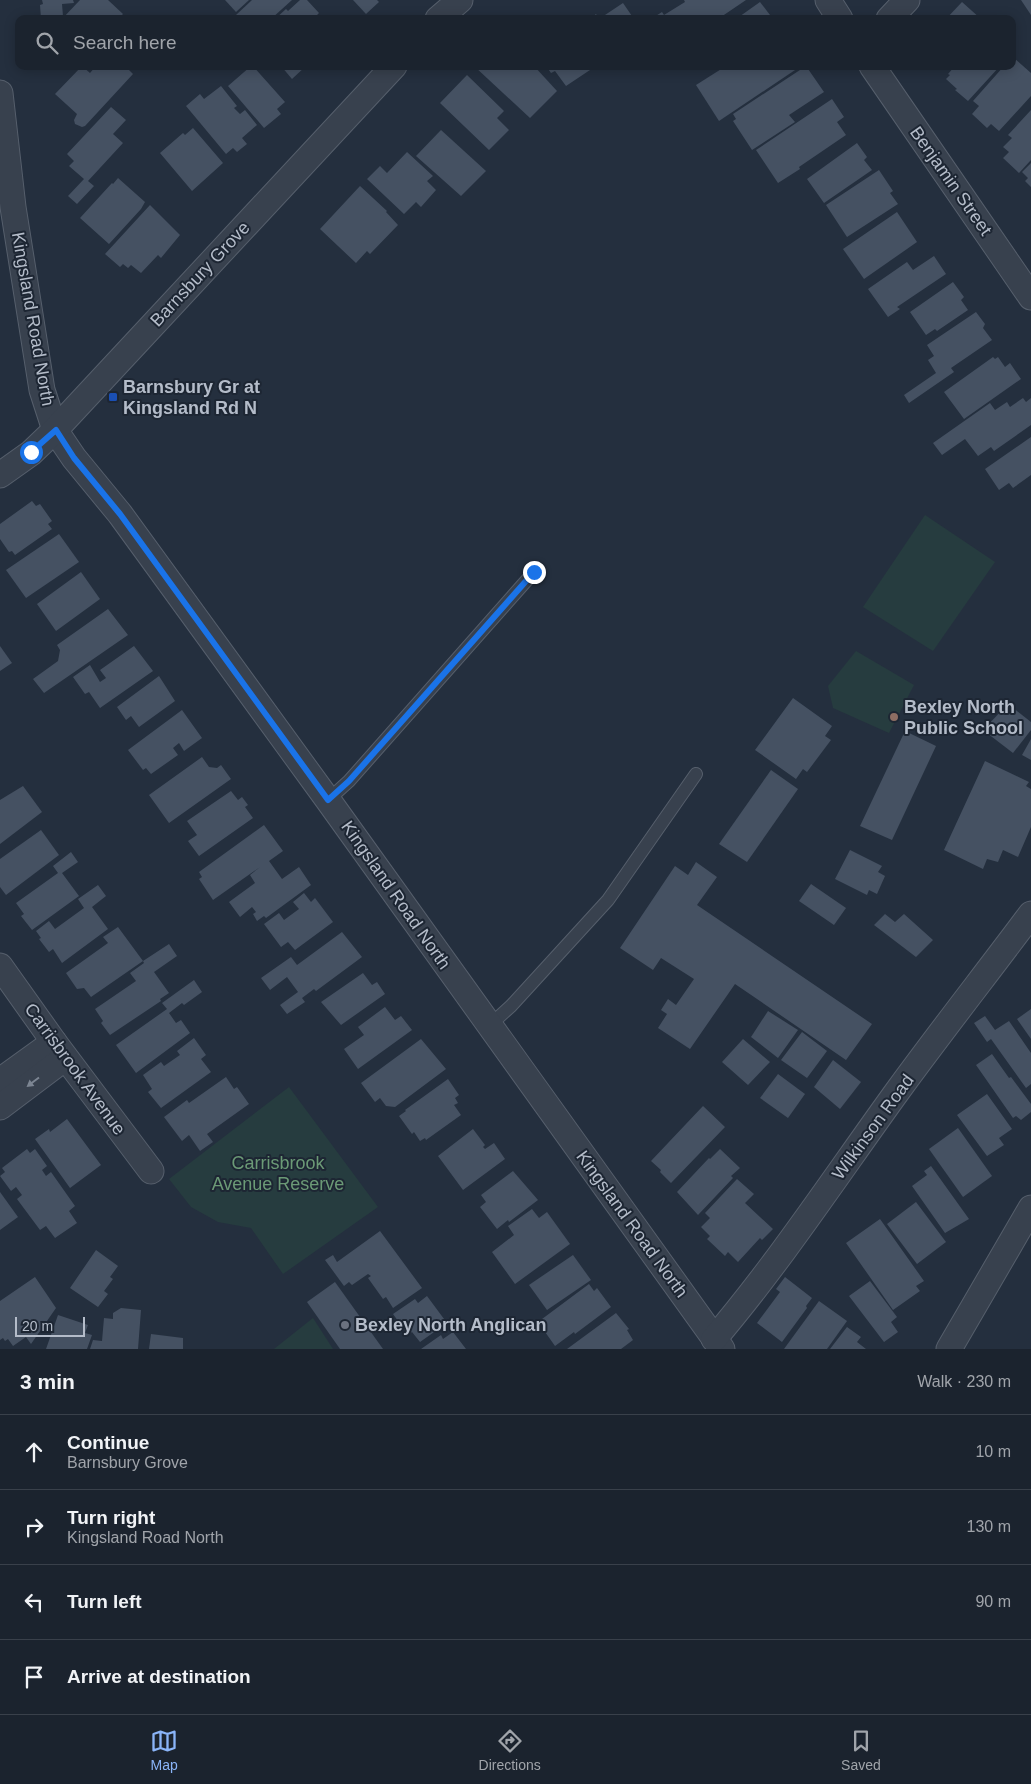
<!DOCTYPE html>
<meta charset="utf-8">
<style>
:root{--surface:#1b232e;--page:#242b36;--text:#f1f3f6;--muted:#a0a4aa;--line:#39404a;--accent:#8ab4f8}
body{margin:0;font-family:Arial,sans-serif;background:var(--page);color:var(--text)}
.scale{position:absolute;left:15px;bottom:12px;width:70px;box-sizing:border-box;padding-left:5px;border:2px solid #b4bcc9;border-top:0;font-size:14px;line-height:18px;white-space:nowrap;color:#b4bcc9;-webkit-text-stroke:4px #1d2633;paint-order:stroke}
.stop{position:absolute;width:15px;height:15px;margin:-11px;border:4px solid #1a73e8;border-radius:50%;background:#fff}
.stop.end{background:#1a73e8;border-color:#fff;box-shadow:0 1px 5px #0008}
.list{margin:0;padding:0;list-style:none}
h2{display:flex;justify-content:space-between;align-items:center;height:65px;margin:0;padding:0 20px;font-size:21px}
h2 small{font-size:16px;font-weight:400;color:var(--muted)}
.list li{display:grid;grid-template-columns:32px 1fr auto;gap:15px;align-items:center;box-sizing:border-box;height:75px;padding:0 20px;border-top:1px solid var(--line)}
.list b{display:block;font-size:19px;white-space:nowrap}
.list p{margin:0;font-size:16px;white-space:nowrap;color:var(--muted)}
.list em{font-size:16px;font-style:normal;color:var(--muted)}
.icon{flex:none;width:28px;height:28px;fill:none;stroke:currentColor;stroke-width:2;stroke-linecap:round;stroke-linejoin:round}
.map{position:relative;flex:none;width:1031px;height:1349px;overflow:hidden}
.search{position:absolute;background:var(--surface);box-shadow:0 2px 12px #0003;left:15px;right:15px;top:15px;height:55px;display:flex;align-items:center;gap:12px;box-sizing:border-box;padding:0 18px;border-radius:10px;color:var(--muted);font-size:19px}
.sheet{height:365px;background:var(--surface)}
nav{display:flex;justify-content:space-around;align-items:center;box-sizing:border-box;height:70px;border-top:1px solid var(--line);background:var(--surface);font-size:14px;color:var(--muted)}
nav a{display:grid;justify-items:center;gap:2px}
nav .on{color:var(--accent)}
.map>svg:first-child{display:block}
.green{fill:#263c3f}
.building{fill:#455162}
.lines{fill:none;stroke-linecap:round;stroke-linejoin:round}
.service-casing{stroke:#565f6c;stroke-width:14}
.minor-casing{stroke:#565f6c;stroke-width:27}
.service{stroke:#38414e;stroke-width:12}
.minor{stroke:#38414e;stroke-width:25}
.oneway{fill:#7c8592}
.route{stroke:#1a73e8;stroke-width:6}
.transit-dot{fill:#1a4fb4;stroke:#1d2633;stroke-width:2}
.education-dot{fill:#8d6e63;stroke:#1d2633;stroke-width:2}
.worship-dot{fill:#6b7280;stroke:#1d2633;stroke-width:2}
.labels{text-anchor:middle;dominant-baseline:central;stroke-width:4;stroke-linejoin:round;paint-order:stroke}
.street-label{font-size:18px;fill:#b4bcc9;stroke:#1d2633}
.poi-label{font-size:18px;font-weight:bold;fill:#b4bcc9;stroke:#1d2633;text-anchor:start}
.park-label{font-size:18px;fill:#6b9a76;stroke:#1d2633}
</style>
<div class="map">
<svg width="1031" height="1349" viewBox="0 0 1031 1349">
<rect width="100%" height="100%" fill="#242f3e"/>
<g class="green">
<path d="M925,515L995,562L933,651L863,607Z"/>
<path d="M856,651L914,685L889,733L833,708L828,686Z"/>
<path d="M289,1087L378,1207L283,1274L251,1228L218,1222L191,1207L169,1179Z"/>
<path d="M313,1318L333,1349H274Z"/>
</g>
<g class="building">
<path d="M42,0H73L74,3L62,4L63,16L60,19H41L40,5L43,4Z"/>
<path d="M80,0H108L123,14L118,19H62Z"/>
<path d="M225,0H249L236,12Z"/>
<path d="M252,0H292L271,19H240L236,15Z"/>
<path d="M300,0H307L319,13L313,19H275L286,9L288,11Z"/>
<path d="M353,0H377L379,2L366,14Z"/>
<path d="M684,0H746L718,19H651L662,12L664,15L685,2Z"/>
<path d="M1021,0H1031V15Z"/>
<path d="M760,2L770,15L768,19H736Z"/>
<path d="M962,2L981,19H946Z"/>
<path d="M623,3L634,19H590L596,14L599,19Z"/>
<path d="M1013,57L1031,73V96L999,131L991,124L987,128L972,114L979,106L973,101L1004,66H1012Z"/>
<path d="M82,66L90,73L96,66H125L133,74L85,126L82,127L75,124L74,120L77,114L55,94Z"/>
<path d="M251,66H253L285,102L277,109L281,114L264,128L228,86Z"/>
<path d="M281,66H306L292,79Z"/>
<path d="M474,66H534L557,91L530,118Z"/>
<path d="M546,66H596L566,86L555,71L551,73Z"/>
<path d="M726,66H801L719,121L696,85Z"/>
<path d="M806,66L824,92L789,115L795,122L752,150L733,121L736,119L733,114Z"/>
<path d="M955,66H1000L968,101L955,90L957,89L946,79L950,75L948,74Z"/>
<path d="M467,75L504,111L497,118L509,130L489,150L440,103Z"/>
<path d="M221,86L237,106L234,108L240,114L245,110L257,125L242,138L247,144L237,152L233,148L226,154L186,106L200,94L204,99Z"/>
<path d="M832,99L844,117L837,122L846,135L799,167L800,169L778,183L756,150Z"/>
<path d="M111,107L126,120L113,134L123,143L88,181L94,186L77,204L68,196L84,179L69,166L74,161L67,154Z"/>
<path d="M1031,110V160L1019,173L1003,158L1009,152L1003,147L1012,138L1008,135Z"/>
<path d="M193,128L223,163L192,191L160,153L183,133L185,135Z"/>
<path d="M441,130L486,171L461,196L416,156Z"/>
<path d="M857,143L867,157L864,160L872,170L824,203L807,179Z"/>
<path d="M407,152L433,176L427,181L436,190L421,207L416,202L404,214L367,179L380,166L387,173Z"/>
<path d="M1031,163V187L1025,181L1028,178L1022,172Z"/>
<path d="M879,170L893,191L890,193L898,204L847,237L826,205Z"/>
<path d="M118,178L145,202L141,209L109,244L80,218L112,183L113,184Z"/>
<path d="M360,186L387,211L386,212L398,225L370,254L367,251L356,263L320,229Z"/>
<path d="M150,205L180,235L161,258L158,255L141,273L131,265L128,268L123,264L120,267L105,254Z"/>
<path d="M897,212L917,242L864,279L843,249Z"/>
<path d="M934,256L946,274L897,307L900,309L888,317L868,289L907,262L913,270Z"/>
<path d="M953,282L964,297L961,300L968,310L937,331L935,329L926,335L910,312Z"/>
<path d="M976,312L985,324L983,328L992,340L951,368L954,372L909,403L904,395L936,373L928,360L934,356L927,345Z"/>
<path d="M993,357L995,359L998,357L1005,367L1010,363L1021,379L964,419L944,392Z"/>
<path d="M1023,398L1026,402L1031,398V425L994,451L991,447L978,456L965,439L942,455L933,443L990,403L995,410L1007,402L1010,407Z"/>
<path d="M1031,437V475L1013,488L1009,483L999,490L985,469Z"/>
<path d="M32,501L36,506L40,504L52,521L48,524L52,529L15,555L12,551L9,552L0,539V524Z"/>
<path d="M59,534L79,562L26,598L6,570Z"/>
<path d="M81,572L100,599L56,631L37,604Z"/>
<path d="M108,609L128,635L44,693L33,679L58,661L60,650L57,645Z"/>
<path d="M0,646L12,663L0,671Z"/>
<path d="M134,646L153,671L100,708L89,692L85,694L73,677L90,665L100,682L106,678L100,670Z"/>
<path d="M159,676L175,701L139,727L131,716L126,720L117,707Z"/>
<path d="M793,698L832,726L825,736L831,740L807,772L803,769L796,779L755,750Z"/>
<path d="M1008,704L1031,722V730L1013,753L983,730Z"/>
<path d="M182,710L202,738L184,751L179,743L173,748L178,755L151,774L146,768L143,770L128,750Z"/>
<path d="M905,731L936,746L892,840L860,826Z"/>
<path d="M1031,739V760L1022,755Z"/>
<path d="M202,757L209,767L217,768L221,765L231,779L169,823L149,795Z"/>
<path d="M985,761L1029,782L1026,786L1031,789V827L1018,857L1003,850L998,862L987,859L983,869L944,850Z"/>
<path d="M771,770L798,789L747,862L719,844Z"/>
<path d="M23,786L42,812L0,844V800Z"/>
<path d="M231,791L238,800L242,797L248,805L245,807L253,818L199,856L188,841L197,835L187,821Z"/>
<path d="M264,825L283,851L269,861L282,879L299,867L311,885L266,918L264,916L257,921L253,914L256,912L252,907L240,917L229,902L255,883L250,875L260,867L213,900L199,879L202,877L199,872Z"/>
<path d="M41,830L59,855L6,895L0,887V859Z"/>
<path d="M850,850L882,866L878,872L885,876L877,894L869,890L867,895L835,879Z"/>
<path d="M71,852L78,862L62,873L79,896L32,930L21,916L24,914L16,903L58,873L53,866Z"/>
<path d="M696,862L717,877L697,905L872,1024L846,1060L735,984L690,1049L658,1028L667,1014L661,1010L668,999L676,1005L694,979L661,958L653,970L620,948L675,866L688,875Z"/>
<path d="M811,884L846,908L834,925L799,901Z"/>
<path d="M98,885L106,896L92,907L108,929L62,963L53,949L49,952L39,939L41,938L36,931L49,921L55,929L84,908L78,899Z"/>
<path d="M304,893L311,902L315,898L333,922L295,950L288,942L281,947L264,924L279,913L284,920L299,909L293,902Z"/>
<path d="M885,914L895,922L904,914L933,940L916,957L874,925Z"/>
<path d="M118,927L143,961L91,997L84,988L77,989L66,973L108,943L103,937Z"/>
<path d="M342,932L362,957L316,991L314,989L302,998L305,1002L287,1014L280,1005L298,992L287,977L270,990L261,978L291,957L297,965Z"/>
<path d="M169,944L177,956L154,972L169,993L160,999L161,1001L110,1035L101,1023L103,1021L95,1009L136,981L130,973L144,963L143,961Z"/>
<path d="M363,973L372,985L377,982L385,994L341,1025L321,1002Z"/>
<path d="M194,980L202,992L184,1005L182,1003L169,1013L176,1023L181,1020L190,1033L136,1073L116,1045L167,1009L162,1003Z"/>
<path d="M385,1007L395,1020L401,1016L412,1030L358,1069L344,1049L364,1035L358,1027Z"/>
<path d="M1031,1009V1039L1017,1019Z"/>
<path d="M768,1011L798,1030L778,1058L751,1037Z"/>
<path d="M985,1016L995,1030L1009,1021L1031,1053V1084L1026,1088L991,1039L987,1042L974,1023Z"/>
<path d="M802,1032L827,1051L807,1078L781,1060Z"/>
<path d="M194,1038L206,1055L201,1059L211,1072L161,1108L148,1092L152,1089L143,1075L161,1062L164,1066L180,1055L177,1051Z"/>
<path d="M421,1039L446,1069L395,1107L386,1106L380,1098L375,1102L361,1083Z"/>
<path d="M743,1039L770,1062L748,1085L722,1062Z"/>
<path d="M992,1054L1009,1078L1011,1077L1031,1104V1112L1021,1120L1016,1116L1013,1118L976,1065Z"/>
<path d="M833,1060L861,1082L840,1109L814,1087Z"/>
<path d="M778,1074L805,1094L788,1118L760,1098Z"/>
<path d="M226,1077L234,1089L237,1087L249,1104L207,1134L213,1142L200,1151L189,1135L182,1141L164,1117L187,1100L189,1103Z"/>
<path d="M448,1079L459,1095L455,1098L458,1103L454,1105L461,1115L426,1140L425,1138L420,1141L414,1132L412,1134L399,1116L406,1111L405,1110Z"/>
<path d="M987,1094L1012,1129L999,1138L1004,1145L987,1156L957,1115Z"/>
<path d="M703,1106L725,1127L671,1183L660,1172L661,1170L651,1161Z"/>
<path d="M67,1119L101,1165L70,1188L35,1139L49,1129L50,1132Z"/>
<path d="M958,1128L992,1176L963,1197L929,1149Z"/>
<path d="M473,1129L485,1145L483,1147L485,1149L494,1143L505,1159L463,1190L438,1156Z"/>
<path d="M27,1149L30,1153L35,1149L47,1166L42,1170L46,1176L51,1172L75,1206L69,1211L77,1223L55,1238L46,1226L40,1230L17,1199L22,1195L16,1187L11,1191L0,1176L5,1172L2,1168Z"/>
<path d="M720,1149L740,1168L731,1176L733,1178L698,1215L677,1192L709,1158L710,1159Z"/>
<path d="M931,1166L969,1219L945,1233L912,1186L927,1175L924,1171Z"/>
<path d="M513,1171L538,1200L509,1222L508,1220L497,1229L480,1207L486,1202L481,1195Z"/>
<path d="M737,1179L754,1194L745,1203L773,1229L762,1240L760,1238L738,1262L728,1252L725,1256L707,1239L710,1236L701,1227L710,1218L705,1213Z"/>
<path d="M0,1192L18,1217L0,1230Z"/>
<path d="M916,1202L946,1242L917,1264L887,1224Z"/>
<path d="M532,1209L539,1218L547,1212L570,1244L515,1284L492,1252L514,1235L508,1226Z"/>
<path d="M880,1219L924,1281L916,1286L920,1291L893,1310L846,1243Z"/>
<path d="M380,1231L422,1288L393,1308L386,1297L383,1299L368,1278L371,1276L368,1274L352,1285L349,1282L344,1286L325,1260L333,1255L337,1262Z"/>
<path d="M96,1250L118,1266L110,1277L113,1279L104,1291L108,1294L98,1307L70,1288Z"/>
<path d="M573,1255L591,1280L547,1310L529,1285Z"/>
<path d="M35,1277L56,1308L31,1344L26,1337L13,1346L8,1339L5,1341L3,1338L0,1340V1301Z"/>
<path d="M785,1277L812,1298L806,1306L807,1308L782,1342L757,1323L780,1292L776,1289Z"/>
<path d="M870,1281L897,1317L891,1322L898,1332L884,1342L849,1296Z"/>
<path d="M335,1282L383,1349H340L307,1302Z"/>
<path d="M589,1284L594,1291L597,1288L611,1307L575,1334L574,1332L555,1346L538,1322Z"/>
<path d="M427,1296L447,1323L420,1342L412,1332L408,1335L393,1314L415,1299L418,1303Z"/>
<path d="M819,1301L847,1321L827,1349H784Z"/>
<path d="M121,1308L141,1310L138,1349H90L93,1340L102,1341L104,1318L113,1319V1313Z"/>
<path d="M616,1313L629,1329L627,1330L633,1340L621,1349H567Z"/>
<path d="M58,1315L88,1325L85,1333L92,1335L87,1349H46Z"/>
<path d="M847,1327L861,1337L857,1342L866,1349H830Z"/>
<path d="M453,1332L466,1349H421L441,1335L443,1339Z"/>
<path d="M151,1334L183,1338V1349H149Z"/>
</g>
<g class="lines">
<g class="service-casing">
<g id="service">
<path d="M328,800L349,781L534,572"/>
<path d="M489,1026L511,1006L608,900L696,774"/>
</g>
</g>
<g class="minor-casing">
<g id="minor">
<path d="M828,0L840,19"/>
<path d="M438,19L460,0"/>
<path d="M889,19L907,0"/>
<path d="M872,66L1031,297"/>
<path d="M0,93L13,207L42,390L55,430L74,458L120,514L328,800L722,1349"/>
<path d="M0,475L31,453L55,430L394,66"/>
<path d="M0,966L54,1042L151,1171"/>
<path d="M0,1081L54,1042"/>
<path d="M0,1107L65,1058"/>
<path d="M714,1339C781,1260 838,1173 899,1089C942,1030 987,973 1031,914"/>
<path d="M949,1349L1031,1208"/>
</g>
</g>
<use href="#service" class="service"/>
<use href="#minor" class="minor"/>
</g>
<defs><path id="oneway-solid" d="M-6-.8H1V-3.2L6.5 0L1 3.2V.8H-6Z" transform="scale(1.25)"/></defs>
<use class="oneway" href="#oneway-solid" transform="translate(33 1082) rotate(143)"/>
<g class="lines">
<path class="route" d="M31,452L56,430L74,458L120,514L328,800L349,781L534,572"/>
</g>
<rect class="transit-dot" x="108" y="392" width="10" height="10" rx="2.5"/>
<circle class="education-dot" cx="894" cy="717" r="5"/>
<circle class="worship-dot" cx="345" cy="1325" r="5"/>
<g class="labels">
<g class="street-label">
<text transform="translate(951 181) rotate(55)">Benjamin Street</text>
<text transform="translate(200 274) rotate(-47)">Barnsbury Grove</text>
<text transform="translate(33 319) rotate(80)">Kingsland Road North</text>
<text transform="translate(396 895) rotate(55)">Kingsland Road North</text>
<text transform="translate(75 1069) rotate(54)">Carrisbrook Avenue</text>
<text transform="translate(873 1127) rotate(-54)">Wilkinson Road</text>
<text transform="translate(632 1224) rotate(54)">Kingsland Road North</text>
</g>
<g class="poi-label">
<text x="123" y="387">Barnsbury Gr at<tspan x="123" dy="21">Kingsland Rd N</tspan></text>
<text x="904" y="707">Bexley North<tspan x="904" dy="21">Public School</tspan></text>
<text x="355" y="1325">Bexley North Anglican</text>
</g>
<g class="park-label">
<text x="278" y="1163">Carrisbrook<tspan x="278" dy="21">Avenue Reserve</tspan></text>
</g>
</g>
</svg>
<div class="scale">20 m</div>
<div class="stop" style="left:31px;top:452px"></div>
<div class="stop end" style="left:534px;top:572px"></div>
<div class="search"><svg class="icon" aria-label="search" viewBox="0 0 24 24"><circle cx="10" cy="10" r="6"/><path d="M15 15l6 6"/></svg>Search here</div>
</div>
<section class="sheet">
<h2>3 min<small>Walk · 230 m</small></h2>
<ul class="list">
<li><svg class="icon" aria-label="ahead" viewBox="0 0 24 24"><path d="M12 20V5M6 11l6-6 6 6"/></svg><div><b>Continue</b><p>Barnsbury Grove</p></div><em>10 m</em></li>
<li><svg class="icon" aria-label="right" viewBox="0 0 24 24"><path d="M7 20v-9h11M14 6l5 5-5 5"/></svg><div><b>Turn right</b><p>Kingsland Road North</p></div><em>130 m</em></li>
<li><svg class="icon" aria-label="left" viewBox="0 0 24 24"><path d="M17 20v-9H6M10 6l-5 5 5 5"/></svg><div><b>Turn left</b></div><em>90 m</em></li>
<li><svg class="icon" aria-label="arrive" viewBox="0 0 24 24"><path d="M6 21V4h12l-3 4 3 4H6"/></svg><div><b>Arrive at destination</b></div></li>
</ul>
</section>
<nav>
<a class="on"><svg class="icon" aria-label="map" viewBox="0 0 24 24"><path d="M3 6l6-2 6 2 6-2v14l-6 2-6-2-6 2zM9 4v14M15 6v14"/></svg>Map</a>
<a><svg class="icon" aria-label="directions" viewBox="0 0 24 24"><path d="M12 3l9 9-9 9-9-9zM9 14v-3h6M13 9l2 2-2 2"/></svg>Directions</a>
<a><svg class="icon" aria-label="saved" viewBox="0 0 24 24"><path d="M7 4h10v16l-5-4-5 4z"/></svg>Saved</a>
</nav>
